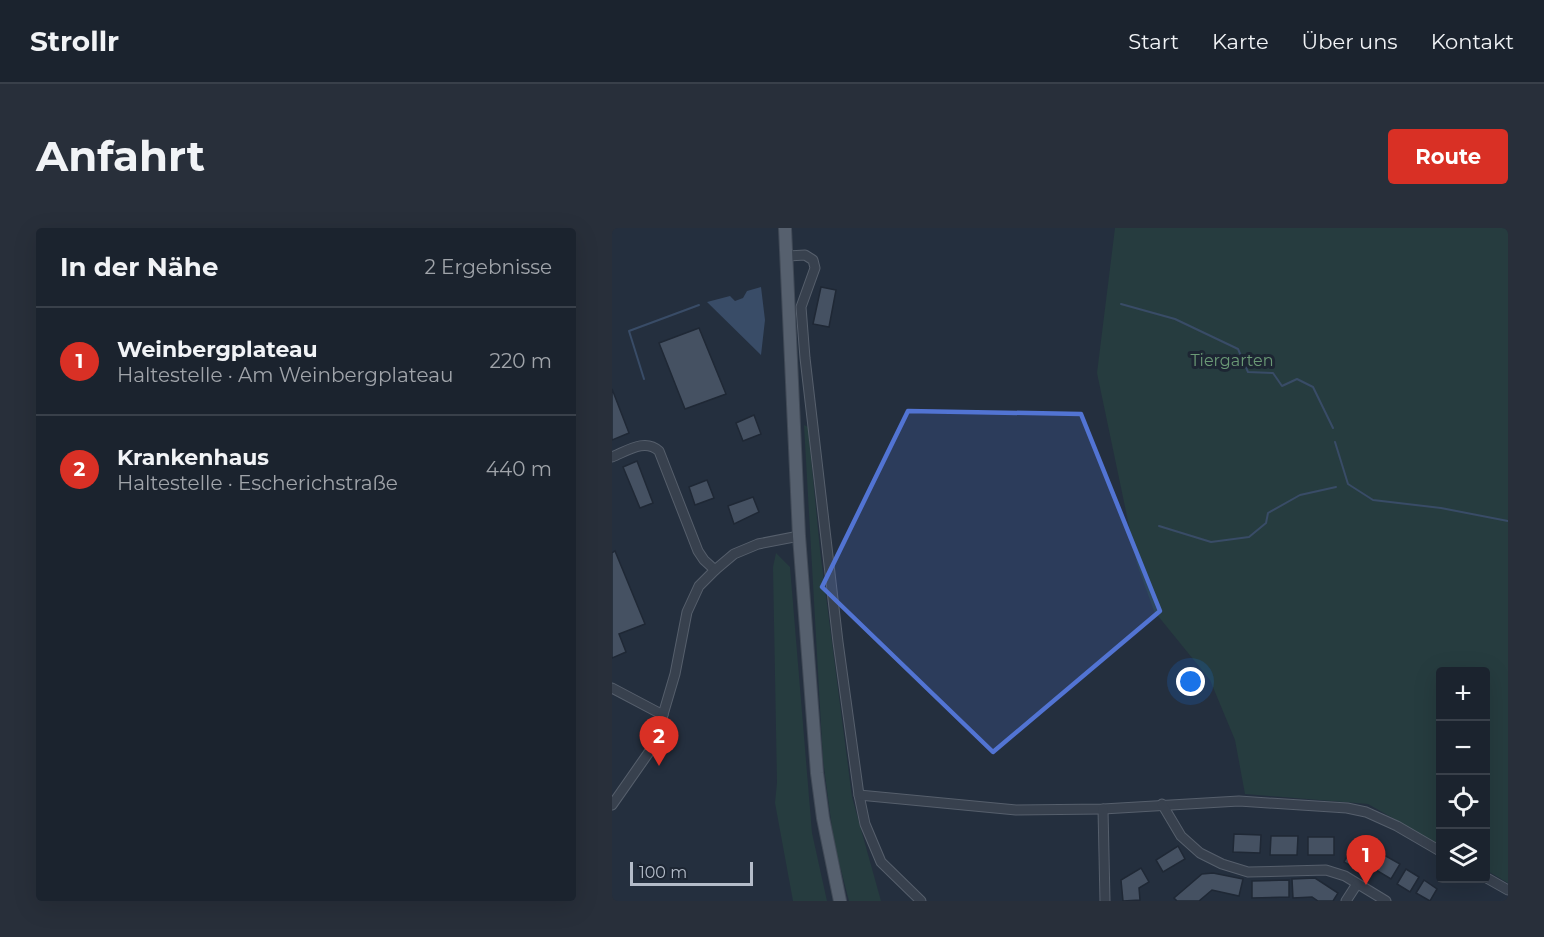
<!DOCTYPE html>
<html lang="de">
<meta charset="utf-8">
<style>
:root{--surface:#1b232e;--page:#282f3a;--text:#f1f3f6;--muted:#a0a4aa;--line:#39404a;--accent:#d93025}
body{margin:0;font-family:Montserrat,sans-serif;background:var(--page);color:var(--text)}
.controls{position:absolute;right:18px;bottom:18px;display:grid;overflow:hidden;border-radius:6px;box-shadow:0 6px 24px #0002}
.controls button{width:54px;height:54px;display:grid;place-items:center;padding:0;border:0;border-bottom:2px solid var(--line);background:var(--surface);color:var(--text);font:30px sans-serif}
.scale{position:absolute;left:18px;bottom:15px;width:123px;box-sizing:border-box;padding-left:6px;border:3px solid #b4bcc9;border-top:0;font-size:16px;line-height:21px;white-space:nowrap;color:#b4bcc9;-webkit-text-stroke:4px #1d2633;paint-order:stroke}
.you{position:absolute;left:579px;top:454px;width:21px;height:21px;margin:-15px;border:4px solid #fff;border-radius:50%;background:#1a73e8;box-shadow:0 0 0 9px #1a73e833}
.badge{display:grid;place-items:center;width:39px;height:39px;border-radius:50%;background:var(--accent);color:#fff;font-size:20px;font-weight:700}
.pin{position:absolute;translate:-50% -50px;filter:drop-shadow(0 2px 3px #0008)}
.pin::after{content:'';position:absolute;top:32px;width:21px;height:18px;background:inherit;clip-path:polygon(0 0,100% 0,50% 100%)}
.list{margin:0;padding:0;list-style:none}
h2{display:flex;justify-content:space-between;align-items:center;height:78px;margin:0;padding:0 24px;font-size:26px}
h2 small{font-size:20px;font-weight:400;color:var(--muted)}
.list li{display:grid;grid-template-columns:39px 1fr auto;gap:18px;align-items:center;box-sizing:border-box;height:108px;padding:0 24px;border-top:2px solid var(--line)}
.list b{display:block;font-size:22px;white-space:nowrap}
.list p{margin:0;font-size:20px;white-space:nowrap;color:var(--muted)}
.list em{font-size:20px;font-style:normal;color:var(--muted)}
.icon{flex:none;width:33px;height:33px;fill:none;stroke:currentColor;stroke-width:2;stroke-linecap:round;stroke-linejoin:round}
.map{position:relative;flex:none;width:896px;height:673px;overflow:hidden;border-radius:6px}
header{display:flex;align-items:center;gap:36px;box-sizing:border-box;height:84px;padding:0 30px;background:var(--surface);border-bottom:2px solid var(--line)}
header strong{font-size:28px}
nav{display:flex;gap:33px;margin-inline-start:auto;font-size:21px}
.intro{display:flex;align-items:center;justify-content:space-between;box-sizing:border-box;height:144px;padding:0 36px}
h1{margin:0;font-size:42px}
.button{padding:15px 27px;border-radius:6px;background:var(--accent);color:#fff;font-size:21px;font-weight:700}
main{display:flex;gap:36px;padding:0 36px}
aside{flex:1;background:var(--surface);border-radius:6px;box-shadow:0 6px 24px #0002}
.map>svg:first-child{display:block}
.green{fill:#263c3f}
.water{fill:#394c67}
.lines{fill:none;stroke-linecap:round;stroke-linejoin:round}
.stream{stroke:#394c67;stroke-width:2}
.building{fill:#455162;stroke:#1f2835;stroke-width:1.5}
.minor-casing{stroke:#565f6c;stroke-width:11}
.major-casing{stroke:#414a57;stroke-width:14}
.minor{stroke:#38414e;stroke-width:9}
.major{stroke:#56606e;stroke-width:12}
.marked{fill:#5274d3;fill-opacity:0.2;stroke:#5274d3;stroke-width:4.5;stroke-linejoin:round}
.labels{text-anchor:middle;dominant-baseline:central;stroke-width:6;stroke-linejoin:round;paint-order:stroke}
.park-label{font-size:16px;fill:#6b9a76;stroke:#1d2633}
</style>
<header>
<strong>Strollr</strong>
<nav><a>Start</a><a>Karte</a><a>Über uns</a><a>Kontakt</a></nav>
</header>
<div class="intro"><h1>Anfahrt</h1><a class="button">Route</a></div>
<main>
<aside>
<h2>In der Nähe<small>2 Ergebnisse</small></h2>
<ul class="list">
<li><span class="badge">1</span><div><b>Weinbergplateau</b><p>Haltestelle · Am Weinbergplateau</p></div><em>220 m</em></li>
<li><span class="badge">2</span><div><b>Krankenhaus</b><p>Haltestelle · Escherichstraße</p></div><em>440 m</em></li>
</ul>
</aside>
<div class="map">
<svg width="896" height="673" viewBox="0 0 896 673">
<rect width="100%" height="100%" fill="#242f3e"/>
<g class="green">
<path d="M503,0H896V655L874,642L873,443H828V617L756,576L633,566L623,512L598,452L542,383L525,336L485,145Z"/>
<path d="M192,197L196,199L208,322L240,569L269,673H237L222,615L211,532Z"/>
<path d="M164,325L178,339L200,605L215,673H181L163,575L165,555L161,339Z"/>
</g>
<path class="water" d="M149,59L153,92L149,127L95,74L118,68L123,73L131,70L135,63Z"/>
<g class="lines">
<g class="stream">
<path d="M509,76L563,91L626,121L636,144L661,145L670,158L685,151L701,159L721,200"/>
<path d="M32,151L17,103L87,77"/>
<path d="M723,214L736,256L761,272L829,280L896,293"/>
<path d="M547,298L599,314L637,309L654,295L656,285L688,267L724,259"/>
</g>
</g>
<g class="building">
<path d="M209,59L224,62L217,99L201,96Z"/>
<path d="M87,100L114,166L73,181L47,115Z"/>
<path d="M0,161L17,205L0,212Z"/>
<path d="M142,187L149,206L131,213L124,195Z"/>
<path d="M25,233L41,275L28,280L11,239Z"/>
<path d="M95,252L102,270L83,277L77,259Z"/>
<path d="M141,269L147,284L122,296L116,278Z"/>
<path d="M3,323L33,396L7,406L14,424L0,430V325Z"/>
<path d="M622,606L649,607L648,625L621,624Z"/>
<path d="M659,608H686L685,627H658Z"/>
<rect x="696" y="609" width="26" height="18"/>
<path d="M744,612L761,621L748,643L732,634Z"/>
<path d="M566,618L573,631L551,644L544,632Z"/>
<path d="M772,627L788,636L779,651L764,642Z"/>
<path d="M529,640L537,654L527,660L528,672L511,673L509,652Z"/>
<path d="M794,641L807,649L798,664L785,656Z"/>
<path d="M601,645L631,651L627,668L600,662L587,673H565L562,670L590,646Z"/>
<path d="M703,650L726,665L721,673H706L700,669L681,670L680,651Z"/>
<path d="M677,652V669L640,670V653Z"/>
<path d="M812,652L825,661L818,673L804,665Z"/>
</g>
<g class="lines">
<g class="minor-casing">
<g id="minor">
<path d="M176,28L193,27L201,32L203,40L189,79L193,130L226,414L247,567L253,596L269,634L309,673"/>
<path d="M0,229C15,223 33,210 47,223L86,323L92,332L103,342"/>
<path d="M0,460L51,487"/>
<path d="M247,567L404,582L491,581L627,573L735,580L754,584L785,598L828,623"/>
<path d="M550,576L569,608L588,625L610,636L636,644L714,642L733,648L774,673"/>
<path d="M0,577L42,517L63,446L75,384L87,358L103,342L122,326L146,316L187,308"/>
<path d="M491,581L493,673"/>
<path d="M873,649L896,662"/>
<path d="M734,673L745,656"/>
</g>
</g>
<g class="major-casing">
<path id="major" d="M173,0L187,308L205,545L211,590L228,673"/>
</g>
<use href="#minor" class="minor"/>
<use href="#major" class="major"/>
</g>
<path class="marked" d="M296,183L469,186L548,383L381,524L210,359Z"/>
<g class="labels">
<g class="park-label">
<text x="620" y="132">Tiergarten</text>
</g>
</g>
</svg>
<div class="controls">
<button>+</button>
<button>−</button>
<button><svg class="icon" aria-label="locate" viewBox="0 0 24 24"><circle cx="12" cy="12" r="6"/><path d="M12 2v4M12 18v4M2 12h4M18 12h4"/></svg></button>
<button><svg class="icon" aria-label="layers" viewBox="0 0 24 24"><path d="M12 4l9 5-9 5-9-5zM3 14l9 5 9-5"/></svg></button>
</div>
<div class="scale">100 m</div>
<div class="you"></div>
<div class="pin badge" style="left:754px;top:657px">1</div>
<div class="pin badge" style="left:47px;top:538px">2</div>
</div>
</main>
